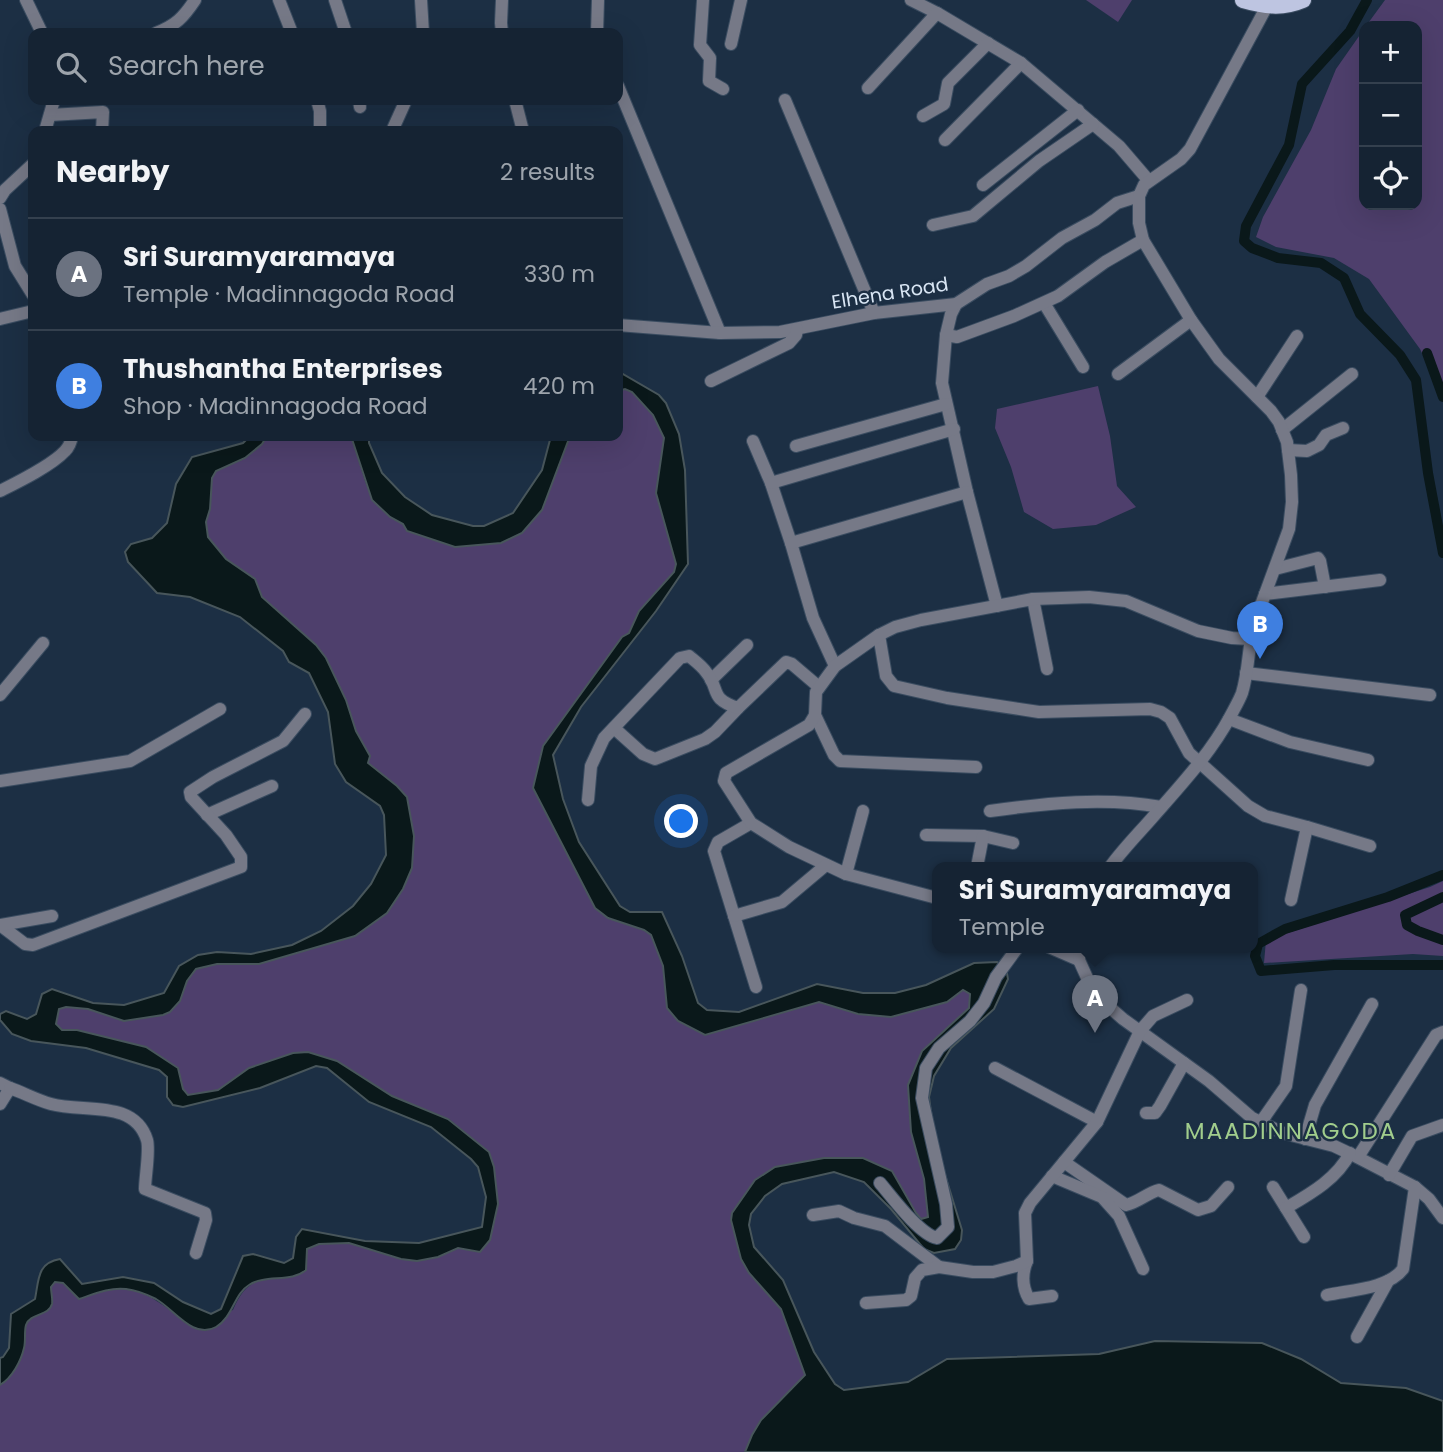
<!DOCTYPE html>
<meta charset="utf-8">
<style>
:root{--surface:#152333;--page:#222f3f;--text:#f1f3f6;--muted:#9da4ac;--line:#34404e;--accent:#80d051}
body{margin:0;font-family:Poppins,sans-serif;background:var(--page);color:var(--text)}
.controls{position:absolute;right:21px;top:21px;display:grid;overflow:hidden;border-radius:14px;box-shadow:0 7px 28px #0002}
.controls button{width:63px;height:63px;display:grid;place-items:center;padding:0;border:0;border-bottom:2px solid var(--line);background:var(--surface);color:var(--text);font:35px sans-serif}
.you{position:absolute;left:682px;top:822px;width:24px;height:24px;margin:-18px;border:5px solid #fff;border-radius:50%;background:#1a73e8;box-shadow:0 0 0 10px #1a73e833}
.badge{display:grid;place-items:center;width:46px;height:46px;border-radius:50%;background:var(--accent);color:#fff;font-size:23px;font-weight:700}
.pin{position:absolute;translate:-50% -58px;filter:drop-shadow(0 2px 4px #0008)}
.pin::after{content:'';position:absolute;top:37px;width:24px;height:21px;background:inherit;clip-path:polygon(0 0,100% 0,50% 100%)}
.popup{position:absolute;left:932px;top:862px;width:326px;height:91px;box-sizing:border-box;display:grid;place-content:center;border-radius:14px;background:var(--surface);filter:drop-shadow(0 2px 5px #0005);font-size:23px;white-space:nowrap;color:var(--muted)}
.popup b{font-size:26px;color:var(--text)}
.popup::after{content:'';position:absolute;left:50%;top:100%;margin-left:-14px;border:14px solid transparent;border-top-color:var(--surface)}
.list{margin:0;padding:0;list-style:none}
h2{display:flex;justify-content:space-between;align-items:center;height:91px;margin:0;padding:0 28px;font-size:30px}
h2 small{font-size:23px;font-weight:400;color:var(--muted)}
.list li{display:grid;grid-template-columns:46px 1fr auto;gap:21px;align-items:center;box-sizing:border-box;height:112px;padding:0 28px;border-top:2px solid var(--line)}
.list b{display:block;font-size:26px;white-space:nowrap}
.list p{margin:0;font-size:23px;white-space:nowrap;color:var(--muted)}
.list em{font-size:23px;font-style:normal;color:var(--muted)}
.icon{flex:none;width:38px;height:38px;fill:none;stroke:currentColor;stroke-width:2;stroke-linecap:round;stroke-linejoin:round}
.map{position:relative;flex:none;width:1443px;height:1452px;overflow:hidden}
.search{position:absolute;background:var(--surface);box-shadow:0 7px 28px #0002;left:28px;top:28px;width:595px;height:77px;display:flex;align-items:center;gap:18px;box-sizing:border-box;padding:0 24px;border-radius:14px;color:var(--muted);font-size:26px}
.panel{position:absolute;background:var(--surface);box-shadow:0 7px 28px #0002;left:28px;top:126px;width:595px;height:315px;border-radius:14px}
.map>svg:first-child{display:block}
.green{fill:#4e3f6c}
.water{fill:#0a181a;stroke:#48565b;stroke-width:2}
.lines{fill:none;stroke-linecap:round;stroke-linejoin:round}
.canal{stroke:#0a181a;stroke-width:10}
.minor-casing{stroke:#3a4c60;stroke-width:14}
.major-casing{stroke:#3a4c60;stroke-width:18}
.minor{stroke:#767987;stroke-width:12}
.major{stroke:#bec5e1;stroke-width:16}
.labels{text-anchor:middle;dominant-baseline:central;stroke-width:5;stroke-linejoin:round;paint-order:stroke}
.street-label{font-size:19px;fill:#d9e6f4;stroke:#1c2f44}
.quarter-label{font-size:23px;letter-spacing:2px;fill:#a1cd8c;stroke:#1c2f44}
</style>
<div class="map">
<svg width="1443" height="1452" viewBox="0 0 1443 1452">
<rect width="100%" height="100%" fill="#1c2f44"/>
<g class="green">
<path d="M1086,0H1132L1118,22Z"/>
<path d="M1385,0H1443V396L1420,349L1369,279L1334,258L1276,247L1256,237L1263,217L1311,130L1336,69L1364,29V205H1417V26H1366Z"/>
<path d="M1098,386L1110,436L1117,486L1136,507L1096,525L1053,529L1024,512L1011,467L995,428L997,409Z"/>
<path d="M625,389L632,392L653,416L664,438L656,493L676,564L674,572L639,611L629,633L543,746L608,918C620,922 634,924 645,930C663,941 666,988 668,1008L704,1035L819,1002L858,1014L947,1002L964,990L970,994L969,1008L922,1051L911,1132L924,1179L928,1217L921,1219L916,1213L892,1171L775,1167L755,1180L732,1213L731,1220L741,1259L749,1273L781,1309L805,1375L761,1420L752,1435L745,1452H0V1385L6,1381L24,1347L25,1326L29,1320L52,1303L51,1287L55,1282L62,1283L79,1299C91,1295 104,1289 116,1288C144,1287 167,1308 188,1324L233,1310C245,1282 256,1279 285,1277C294,1276 299,1276 306,1270L307,1249L319,1244L350,1243L401,1259L438,1257L458,1247L480,1252L490,1240L489,1152L449,1119L392,1096L337,1061L249,1068L218,1090L188,1095L183,1089L177,1068L77,1030H62L56,1024L59,1009L66,1007L88,1009L124,1021L180,1001L187,981L196,969L217,964H259L387,913L397,786L368,763L370,756L356,731L346,700L316,645L262,597L255,579L226,559L208,537L206,522L210,509L212,478L216,471L245,458L262,444L267,436H351C358,455 363,480 372,498C383,520 432,537 455,547L541,510L570,436H618V391Z"/>
<path d="M1443,881V956L1413,954L1264,963L1266,940L1430,887Z"/>
</g>
<g class="water">
<path d="M618,372L621,373L659,395L666,403L679,434L685,470L688,564L656,611L581,707L553,755L563,799L579,842L620,906L630,912H662L682,956L698,1003L707,1010L739,1012L817,984L863,993H895L926,985L974,963L997,962L1006,968L1008,979L994,1009L951,1048L934,1076L929,1097L935,1142L962,1230L961,1240L955,1249L934,1253L924,1249L891,1209L864,1182L834,1172L782,1184L765,1196L751,1214L749,1225L754,1247L783,1280L814,1352L835,1384L844,1390L908,1382L947,1359L1099,1354L1155,1341L1262,1343L1301,1359L1341,1383L1406,1388L1443,1401V1452H745L752,1435L761,1420L805,1375L781,1309L749,1273L741,1259L731,1220L732,1213L755,1180L775,1167L824,1158H863L892,1171L916,1213L921,1219L928,1217L924,1179L911,1132L908,1085L922,1051L969,1008L970,994L963,990L947,1002L891,1017L858,1014L819,1002L705,1035L678,1021L667,1008L663,966L651,935L644,930L608,918L595,908L533,788L543,746L622,637L629,633L639,611L674,572L676,564L656,493L664,438L653,415L632,392L625,389L618,391Z"/>
<path d="M250,436H267L262,444L245,458L216,471L212,478L210,509L206,522L208,537L226,559L255,579L262,597L316,645L326,658L346,700L356,731L370,756L368,763L397,786L407,797L414,836L412,868L403,889L387,913L355,936L259,964H217L196,969L187,981L180,1001L170,1012L163,1015L124,1021L88,1009L66,1007L59,1009L56,1024L62,1030H77L146,1047L178,1068L183,1089L188,1095L218,1090L249,1068L293,1053L308,1052L337,1061L392,1096L448,1119L489,1152L494,1167L498,1204L490,1240L480,1252L458,1248L438,1257L417,1261L401,1259L349,1243L319,1244L307,1249L306,1270C291,1283 266,1274 249,1285C234,1294 233,1317 216,1327C193,1340 174,1309 156,1299C148,1295 135,1290 126,1289C110,1287 94,1294 79,1299L63,1283L55,1282L51,1287C51,1293 53,1299 52,1304C49,1316 30,1313 26,1325C24,1332 26,1340 24,1348C21,1361 12,1378 0,1385V1358L3,1357L9,1348L11,1314L35,1299C39,1279 37,1263 60,1259L82,1284L123,1277L154,1283L183,1302L211,1314L221,1309L243,1256L253,1254L284,1263L293,1258L296,1237L302,1229L365,1241L419,1243L482,1227L486,1197L478,1167L471,1159L431,1127L369,1102L327,1068L316,1066L260,1088L183,1107L173,1105L167,1097V1077L159,1070L86,1048L31,1041L12,1034L0,1020V1014L6,1011L27,1019L36,1014L42,994L52,989L93,1003L124,1005L164,993L179,966L198,955L217,952L251,954L292,945L321,931L353,906L371,884L386,855L384,815L380,806L346,782L335,764L328,712L309,673L289,662L283,651L240,617L190,597L157,593L128,562L125,552L131,544L152,538L167,523L176,484L192,457L243,443Z"/>
<path d="M351,436H369V443L382,473L405,497L432,515L473,526H484L513,513L542,470L551,436H570L542,510L522,533L501,543L455,547L407,531L403,524L390,517L372,500Z"/>
</g>
<g class="lines">
<g class="canal">
<path d="M1367,0L1350,31L1302,84L1289,145L1246,226L1244,241L1252,248L1278,258L1321,263L1344,278L1360,314L1400,355L1416,380L1428,473L1443,553"/>
<path d="M1427,353L1443,397"/>
<path d="M1443,875L1388,897L1285,929L1258,944L1255,956L1261,971L1334,965H1443"/>
<path d="M1443,897L1405,915L1407,925L1418,931L1443,940"/>
</g>
<g class="minor-casing">
<g id="minor">
<path d="M26,0L42,33"/>
<path d="M279,0L292,33"/>
<path d="M335,0L346,33"/>
<path d="M421,0L423,33"/>
<path d="M703,0L700,45L710,58L709,81L723,89"/>
<path d="M911,0L937,13L1021,63L1119,146L1149,181"/>
<path d="M156,33C176,25 183,18 195,0"/>
<path d="M502,33L501,23L502,0"/>
<path d="M597,33L598,0"/>
<path d="M731,44L741,0"/>
<path d="M618,86L720,333"/>
<path d="M868,88L937,13"/>
<path d="M317,100L320,111V131"/>
<path d="M359,100L360,107"/>
<path d="M515,100L523,131"/>
<path d="M785,100L874,313"/>
<path d="M50,115L103,112L102,131"/>
<path d="M923,116L944,104L948,83L988,43"/>
<path d="M45,131L54,100"/>
<path d="M392,131L406,100"/>
<path d="M945,140L1021,63"/>
<path d="M983,185L1078,110"/>
<path d="M0,198L5,190L33,164"/>
<path d="M0,209L15,266L33,295"/>
<path d="M933,225L973,216L1039,161L1093,124"/>
<path d="M1044,303L1083,367"/>
<path d="M956,304L951,314L946,335L942,383L967,492L997,606"/>
<path d="M0,319L33,311"/>
<path d="M618,325L720,333L780,332L874,313L956,304L987,284L1009,276L1026,266L1062,238L1095,220L1117,203L1139,196"/>
<path d="M946,335L957,337L1014,316L1058,296L1105,262L1143,240"/>
<path d="M1118,374L1191,320"/>
<path d="M711,381L789,343L796,335L797,329"/>
<path d="M1257,397L1297,336"/>
<path d="M1282,430L1352,374"/>
<path d="M753,441L771,483L791,543L813,618L835,666"/>
<path d="M796,446L946,404"/>
<path d="M1288,450L1307,451L1319,445L1326,435L1343,428"/>
<path d="M771,483L954,429"/>
<path d="M0,491C18,482 51,466 65,451C69,447 71,442 72,436"/>
<path d="M791,543L967,492"/>
<path d="M1275,569L1318,558L1320,561L1325,587"/>
<path d="M1265,594L1380,580"/>
<path d="M1033,599L1047,669"/>
<path d="M879,635L886,676L894,686L947,698L1039,712L1150,709L1161,712L1170,718L1189,753L1248,806L1265,816L1307,827L1370,846"/>
<path d="M1246,673L1430,695"/>
<path d="M711,680L747,645"/>
<path d="M0,695L43,643"/>
<path d="M815,715L834,755L840,761L976,767"/>
<path d="M1229,719L1290,742L1368,760"/>
<path d="M614,728L643,754L655,759L705,739L715,732L738,708"/>
<path d="M0,781L130,761L220,709"/>
<path d="M588,800L591,766L604,738L680,658L689,656C695,661 702,666 706,672C721,690 708,698 738,708L786,662L792,664L819,687"/>
<path d="M990,811C1047,803 1105,797 1161,807"/>
<path d="M207,815L272,786"/>
<path d="M751,823L718,842L714,851L756,987"/>
<path d="M926,835L983,836L1013,843"/>
<path d="M977,867L983,836"/>
<path d="M1110,867C1123,849 1138,834 1152,818C1180,786 1210,754 1230,717C1234,709 1239,701 1242,693C1249,670 1248,647 1254,624L1289,529L1292,502L1291,475L1287,442L1279,422L1271,411L1219,359L1191,320L1143,240L1139,223V196L1144,185L1181,159L1190,149L1267,6"/>
<path d="M846,874L863,811"/>
<path d="M937,898L846,874L789,847L751,823L724,781L726,773L809,725L815,715L816,692L835,666L879,635L895,627L921,620L1033,599L1089,597L1126,601L1198,631L1232,638L1250,639"/>
<path d="M1291,900L1307,827"/>
<path d="M734,916L782,902L826,865"/>
<path d="M0,925L25,944L33,945L241,867V857L226,835L191,797L190,792L213,777L283,741L305,714"/>
<path d="M0,925L52,916"/>
<path d="M1049,947L1079,960"/>
<path d="M1080,947L1079,960L1088,980L1096,994L1107,1005L1123,1019L1209,1081L1252,1118L1283,1133L1334,1146L1353,1155L1415,1187L1429,1199L1443,1218"/>
<path d="M995,1068L1097,1122"/>
<path d="M0,1083L10,1088L0,1104"/>
<path d="M10,1088C24,1093 37,1100 51,1104C84,1113 134,1099 147,1140C150,1150 145,1178 145,1189L205,1213L206,1220L196,1253"/>
<path d="M1146,1113H1155L1160,1106L1184,1063"/>
<path d="M1261,1122L1286,1086L1301,990"/>
<path d="M1305,1139L1315,1105L1372,1004"/>
<path d="M1358,1157L1436,1035L1443,1032"/>
<path d="M1064,1162L1126,1205C1139,1202 1147,1193 1159,1190L1198,1210L1211,1206L1228,1187"/>
<path d="M1389,1175L1412,1136L1443,1125"/>
<path d="M1052,1176L1102,1197L1119,1216L1143,1269"/>
<path d="M880,1183C892,1197 919,1234 937,1238L948,1227L946,1204L922,1098L926,1068L939,1048L970,1021L984,1003L996,977L1018,947"/>
<path d="M1273,1187L1304,1237"/>
<path d="M1286,1208C1310,1194 1337,1179 1350,1153"/>
<path d="M813,1215L839,1211L854,1218L885,1226L939,1267"/>
<path d="M1027,1261C1022,1273 1022,1287 1029,1299L1052,1296"/>
<path d="M1327,1295C1350,1290 1388,1289 1403,1269L1415,1187"/>
<path d="M866,1303L906,1300L911,1296L915,1278L922,1270L939,1267L973,1272H993L1016,1266L1027,1261L1025,1213L1030,1203L1097,1122L1140,1031L1153,1016L1187,1000"/>
<path d="M1357,1337L1388,1281"/>
</g>
</g>
<g class="major-casing">
<path id="major" d="M1243,0C1264,6 1282,9 1303,0"/>
</g>
<use href="#minor" class="minor"/>
<use href="#major" class="major"/>
</g>
<g class="labels">
<g class="street-label">
<text transform="translate(890 293) rotate(-9)">Elhena Road</text>
</g>
<g class="quarter-label">
<text x="1291" y="1131">MAADINNAGODA</text>
</g>
</g>
</svg>
<div class="controls">
<button>+</button>
<button>−</button>
<button><svg class="icon" aria-label="locate" viewBox="0 0 24 24"><circle cx="12" cy="12" r="6"/><path d="M12 2v4M12 18v4M2 12h4M18 12h4"/></svg></button>
</div>
<div class="you"></div>
<div class="pin badge" style="left:1095px;top:1033px;background:#6b7280">A</div>
<div class="popup"><b>Sri Suramyaramaya</b>Temple</div>
<div class="pin badge" style="left:1260px;top:659px;background:#3f7fe0">B</div>
<div class="search"><svg class="icon" aria-label="search" viewBox="0 0 24 24"><circle cx="10" cy="10" r="6"/><path d="M15 15l6 6"/></svg>Search here</div>
<section class="panel">
<h2>Nearby<small>2 results</small></h2>
<ul class="list">
<li><span class="badge" style="background:#6b7280">A</span><div><b>Sri Suramyaramaya</b><p>Temple · Madinnagoda Road</p></div><em>330 m</em></li>
<li><span class="badge" style="background:#3f7fe0">B</span><div><b>Thushantha Enterprises</b><p>Shop · Madinnagoda Road</p></div><em>420 m</em></li>
</ul>
</section>
</div>
